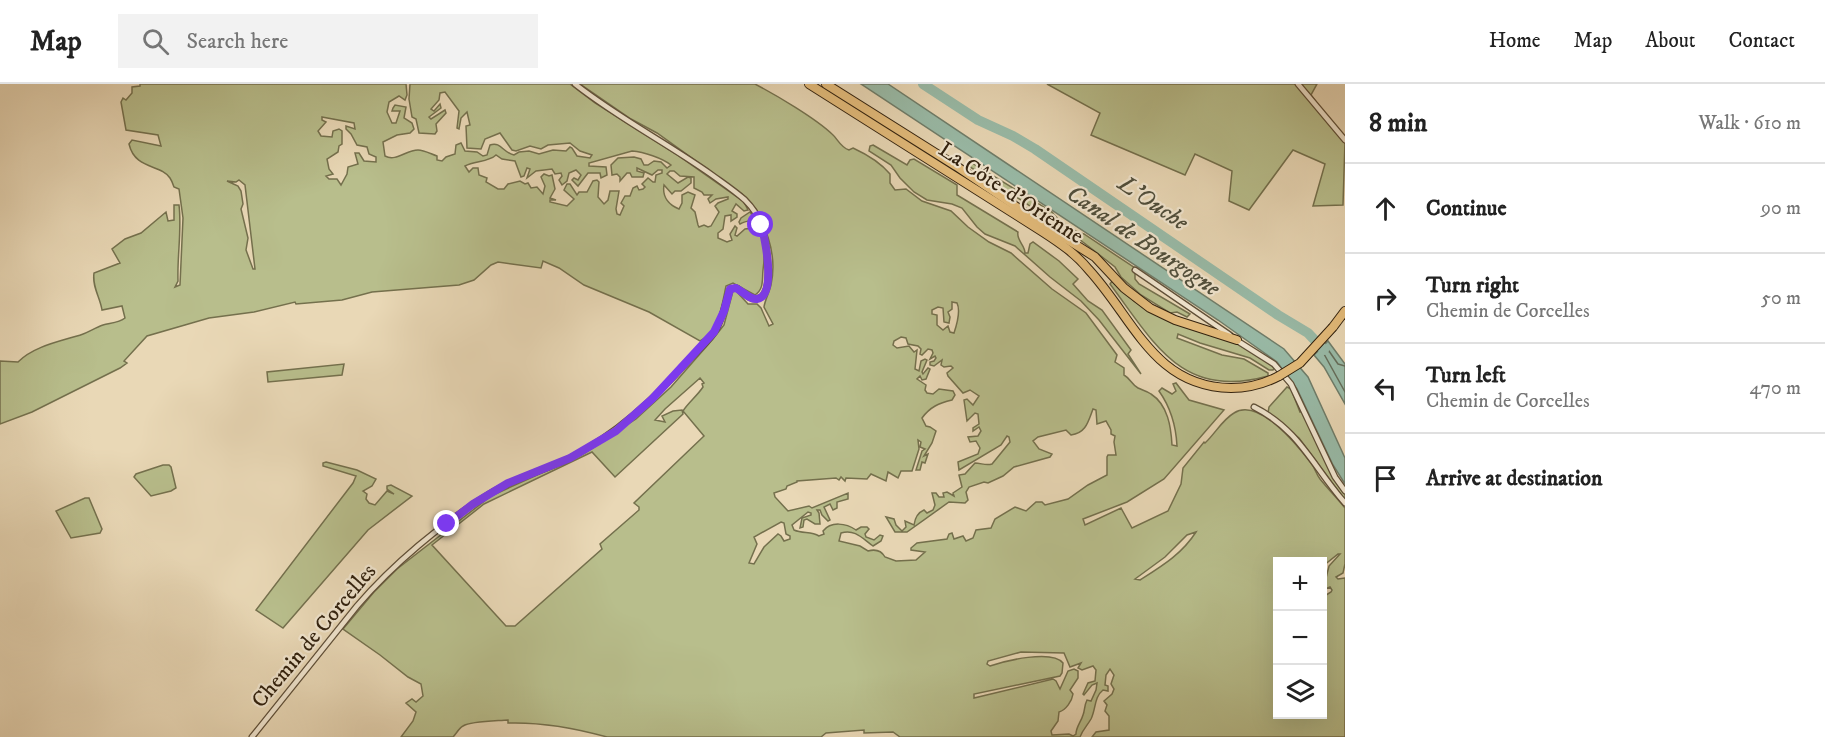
<!DOCTYPE html>
<meta charset="utf-8">
<style>
:root{--surface:#fff;--page:#f2f2f2;--text:#222;--muted:#767676;--line:#e0e0e0}
body{margin:0;font-family:"IM FELL DW Pica",serif;background:var(--page);color:var(--text)}
.controls{position:absolute;right:18px;bottom:18px;display:grid;overflow:hidden;border-radius:0px;box-shadow:0 6px 24px #0002}
.controls button{width:54px;height:54px;display:grid;place-items:center;padding:0;border:0;border-bottom:2px solid var(--line);background:var(--surface);color:var(--text);font:30px sans-serif}
.stop{position:absolute;width:18px;height:18px;margin:-14px;border:4px solid #7c3aed;border-radius:50%;background:#fff}
.stop.end{background:#7c3aed;border-color:#fff;box-shadow:0 2px 6px #0008}
.list{margin:0;padding:0;list-style:none}
h2{display:flex;justify-content:space-between;align-items:center;height:78px;margin:0;padding:0 24px;font-size:26px}
h2 small{font-size:20px;font-weight:400;color:var(--muted)}
.list li{display:grid;grid-template-columns:39px 1fr auto;gap:18px;align-items:center;box-sizing:border-box;height:90px;padding:0 24px;border-top:2px solid var(--line)}
.list b{display:block;font-size:22px;white-space:nowrap}
.list p{margin:0;font-size:20px;white-space:nowrap;color:var(--muted)}
.list em{font-size:20px;font-style:normal;color:var(--muted)}
.icon{flex:none;width:33px;height:33px;fill:none;stroke:currentColor;stroke-width:2;stroke-linecap:round;stroke-linejoin:round}
.map{position:relative;flex:none;width:1345px;height:653px;overflow:hidden}
header{display:flex;align-items:center;gap:36px;box-sizing:border-box;height:84px;padding:0 30px;background:var(--surface);border-bottom:2px solid var(--line)}
header strong{font-size:28px}
nav{display:flex;gap:33px;margin-inline-start:auto;font-size:21px}
.search{width:420px;height:54px;background:var(--page);display:flex;align-items:center;gap:15px;box-sizing:border-box;padding:0 21px;border-radius:0px;color:var(--muted);font-size:22px}
main{display:flex}
aside{flex:1;background:var(--surface)}
.map>svg:first-child{display:block}
.green{fill:#b8be8c;stroke:#74704d;stroke-width:1.5;fill-rule:evenodd}
.water{fill:#99bba8;stroke:#6f7d6a;stroke-width:1.5}
.lines{fill:none;stroke-linecap:round;stroke-linejoin:round}
.shore{stroke:#656e5b;stroke-width:1.5}
.river{stroke:#99bba8;stroke-width:10}
.minor-casing{stroke:#5f4f38;stroke-width:7}
.motorway-casing{stroke:#31210e;stroke-width:10}
.minor{stroke:#f1e6d0;stroke-width:4.5}
.motorway{stroke:#e4bc7b;stroke-width:8}
.motorway-bridge-casing{stroke:#31210e;stroke-width:10;stroke-linecap:butt}
.motorway-bridge{stroke:#e4bc7b;stroke-width:8}
.route{stroke:#7c3aed;stroke-width:8}
.labels{text-anchor:middle;dominant-baseline:central;stroke-width:4.5;stroke-linejoin:round;paint-order:stroke}
.street-label{font-size:22px;fill:#31210e;stroke:#f1e6d0}
.water-label{font-size:24px;font-style:italic;fill:#504f3c;stroke:#f1e6d0}
</style>
<header>
<strong>Map</strong>
<div class="search"><svg class="icon" aria-label="search" viewBox="0 0 24 24"><circle cx="10" cy="10" r="6"/><path d="M15 15l6 6"/></svg>Search here</div>
<nav><a>Home</a><a>Map</a><a>About</a><a>Contact</a></nav>
</header>
<main>
<div class="map">
<svg width="1345" height="653" viewBox="0 0 1345 653">
<rect width="100%" height="100%" fill="#e9d8b6"/>
<filter id="stains"><feTurbulence type="fractalNoise" baseFrequency=".00333" numOctaves="4"/><feColorMatrix values="0 0 0 0 .2 0 0 0 0 .09 0 0 0 0 .02 0 0 0 .5 -.17"/></filter>
<radialGradient id="worn" r=".72"><stop offset=".6" stop-color="#630" stop-opacity="0"/><stop offset="1" stop-color="#630" stop-opacity=".3"/></radialGradient>
<g class="green">
<path d="M140,0H406L407,11L405,16L399,12L389,18L387,28L392,39H396L400,27H392L393,24L395,21L406,23L404,34L412,39L414,45L410,49L397,51L383,58L385,72C396,78 406,66 418,66C424,66 431,70 437,72V76L442,77L446,73L455,70L456,61L461,59L465,67L477,68L483,72L487,71L490,61C501,57 503,69 514,71L519,68L529,67L539,70L553,66L566,67L570,63L572,64L577,72L590,74L592,71L580,67L570,59L548,61L541,65L530,62L516,67L512,66L500,49L485,55L481,65L467,64L466,42L470,41L467,28L461,34L459,45L457,44L459,27L445,8L440,9L439,16L431,25L434,27L440,20L441,24L429,33L431,35L445,26L446,29L436,40L437,47L435,50L419,49L416,35L412,33L409,15L410,0H570L595,19L676,70L744,118L748,126L744,127L736,120L732,127L737,130V133L731,137V131L725,132L723,145L718,149V154L727,158L732,156L730,150L735,142L737,144L735,151L737,152L745,145L753,144L754,140C748,136 746,137 740,140L739,138L741,134L750,128C763,145 766,165 763,186C762,196 764,205 755,211L733,199L726,202C722,221 719,248 700,257L649,228L584,201L559,184L543,177L541,184L498,178L491,181L474,196L459,201L372,208L342,216L296,220L295,218L254,228L209,234L147,252L124,277L127,279L120,284L32,328L0,340V277L18,278C33,263 57,258 77,252C86,250 94,244 103,241C110,239 119,239 125,234L122,222L102,226C100,213 92,203 94,189L120,179L112,165L125,155L141,149L166,128L168,137L174,136V121H179C182,146 177,172 178,197L175,203L180,201L183,134L179,105L174,103C173,100 172,97 170,94C161,80 135,86 129,60L132,56L161,62L158,51L126,46L121,18L123,14L126,16L132,9V3L140,2ZM322,33L354,39L355,45L346,42V45L351,50L357,61L367,63L369,70L376,73V78L364,77L359,69H355L358,80L348,83L347,90L341,101L337,95H329L326,92L333,90L329,85L327,75L338,68L339,62L342,60V47L339,45L333,47L332,53L321,52L318,47L326,38L322,36ZM632,67C644,68 662,74 671,81L667,84L661,78L654,77L648,81H644L641,75L634,73L618,74L611,81L612,91L617,90L620,93V97L627,89H630L632,93H643L644,89L637,87V84L652,91L658,86H662V89L656,91L655,98H653L648,94L642,100L645,103L643,105L639,106L637,102L633,104L630,112H625L621,119L624,122L620,131L617,130L616,125L619,107H610L608,116L604,120L598,113L599,98L597,96L593,97L587,108H579L577,111L570,100H567L564,106L574,115L567,122L550,118V116H556L550,114L555,105L552,91L549,92L544,90L541,93L545,102L543,110L537,103L531,104L528,99L525,100L520,97L508,100L504,105H498L486,98L487,94L479,91L478,84H473L469,88L465,82C475,77 489,78 496,71L502,75L515,77L521,93L524,92L527,84L530,85L527,94L536,87L552,85L555,90L561,89L562,92L559,96L562,101L567,97L569,89L576,86L581,91L578,96L574,94L572,96L578,102L588,89H600L601,94L607,91L606,83L589,82V79ZM670,87H674L680,92L694,93V104L702,108L704,111H712L708,115L710,119L716,115L728,113V115L718,119L715,122L719,128L711,142L708,143L704,141L699,143L698,141L695,128L691,124L695,111L688,108L682,111V119L679,125C669,121 662,113 664,101L672,110L675,107H681L691,99V94L688,93L678,99L667,90ZM239,96L245,101L255,185H253L246,166L248,154L241,125L243,120L241,107L238,102L227,97L236,98Z"/>
<path d="M580,0H755C776,11 815,34 832,50C838,55 840,63 849,66L853,64C866,70 880,78 890,90V99L895,106L906,105L922,117L951,127L968,143L989,158L1011,169L1052,205L1086,229L1117,271L1115,278L1124,284V291C1131,295 1132,301 1138,304C1142,306 1147,307 1151,310C1168,321 1171,343 1172,361L1177,362C1176,341 1171,324 1159,307L1162,304L1172,310L1176,307L1173,300L1176,299L1189,316L1224,326L1164,395L1127,418L1083,435L1085,441L1121,424L1132,444L1168,427L1181,400L1183,384L1204,358L1205,359C1215,350 1222,336 1234,329C1259,313 1298,362 1311,379C1315,384 1316,390 1320,395C1328,405 1337,414 1345,424V480L1343,489L1336,493L1338,495L1345,494V653H1092L1096,648L1109,646V632L1105,627L1107,621L1104,617L1112,610L1114,605L1111,600L1114,591L1110,585L1106,591L1105,601L1108,602V607L1103,606C1094,613 1096,625 1091,635C1087,642 1083,645 1080,653H900L893,648L864,649V646L826,649L821,653H607C575,644 542,638 508,639V636C496,637 471,637 463,642C459,644 456,650 453,653H401L413,637L416,628L406,619L412,615L416,618L423,612L421,600L408,593L380,571L343,545L374,508L397,485L491,412L579,372L636,335L671,303L713,255L724,241L733,207H736L748,220H757L761,224L769,242L773,240L764,223C765,216 769,209 771,201C778,169 765,137 746,113L657,49L631,35ZM952,218L957,219C961,227 957,240 954,249L950,248L948,242L943,246L937,241V231L932,230V226L938,223L943,224L944,238L949,239L950,233L948,228L952,225ZM901,253L906,254L908,260L918,262L921,265L920,270L922,271L928,265L932,266L933,269L930,275L935,272L936,274L934,277L930,278V281L934,282L942,276L941,281L944,283L951,282L953,284L947,289L948,292L963,309L970,306L979,312L973,321L967,315L964,316L967,337L975,329L978,330L979,340L973,344V347L979,343L981,347L978,352L968,353L970,358L976,357L980,364L978,370L958,378L959,386L1001,361L1007,352L1009,353L1010,358L992,380C986,382 981,379 975,379L965,390L959,391L962,403L953,409L954,412L947,408L943,409L944,413H939L936,409H932L935,421L933,426L927,429L924,426C917,429 915,434 914,441L905,437L906,443L902,447L896,441L894,435L886,433L895,448H907L949,418L965,419L968,416L966,408L969,403L984,398L988,399L1003,392L1014,383L1050,373L1052,370L1039,365L1033,357L1038,353L1066,346L1071,351C1086,349 1088,338 1093,325L1096,326L1097,340L1106,337L1111,346V350L1115,352L1114,358L1116,371H1108L1107,373V391L1088,401L1068,415L1045,421L1042,418H1036L1026,427L1015,423L995,435L991,444L976,446L973,454L966,457L963,452L954,455L952,449L949,450L947,455L917,459L911,464V466L925,468L916,476L896,477L885,473C881,466 875,465 868,467L860,462L839,457L841,449C855,445 862,454 873,462L881,457L883,452L880,451L874,456L866,453L865,450L869,445L867,443H861L856,446C846,439 831,437 823,447L824,450L819,452C811,447 803,450 794,446L792,441L808,428L811,429V431L802,434L800,444L803,443L804,436L807,435L815,440H820L819,429L817,426H820L822,431L828,437L830,436L824,423L830,420L833,426L837,424V418L848,415V409L812,424L809,422L788,427L775,413L774,409L786,405L787,402L797,398V397L836,394L839,396L841,393L845,397L846,394L867,395L871,390L886,397L888,388L898,394L901,387H912L919,365L918,356L921,358L920,363L925,365L922,367L916,386H920L922,378L925,379L928,370L924,372L932,359L936,347L930,343L926,342L922,334C930,323 939,319 952,316L955,311L953,307L939,305L933,310L927,309L925,306L926,301L917,295L920,292L922,296L926,295L930,285L928,284L923,290L922,288L927,276L925,275L921,277L919,287L915,285L917,266L914,268L909,262L897,264L893,261L894,257ZM700,294L704,299L702,300L703,303C697,312 688,319 683,327L704,352L634,419L639,423V426L600,460L602,465L515,542H506L432,461L484,420L592,368L615,393L683,330L682,326L673,327L662,332L665,338L655,336L665,325ZM781,438L784,439L786,450L790,452V455L784,457L781,452L778,450L764,463L754,480L749,479L757,460L754,453ZM1196,448C1182,470 1162,482 1140,496L1135,495L1165,473L1187,451ZM1338,470H1340L1329,482L1326,494L1323,496V506L1330,503L1332,506L1331,508L1323,513L1322,630H1278V478H1322L1323,482ZM1021,568L1064,569L1070,583L1081,579L1078,584L1082,586L1093,582L1096,586L1095,597L1088,599L1083,610L1084,611L1092,601L1097,599L1096,606L1091,617L1087,616C1084,622 1085,626 1083,631C1081,638 1076,643 1076,650L1073,652L1069,650L1052,651L1051,647L1058,637L1059,628C1066,626 1072,617 1073,610L1070,606L1078,594V587L1074,585L1068,587L1060,605L1056,597L1053,595L974,614V610L1060,592L1062,589L1063,579C1052,565 1005,577 990,582L987,580L988,577Z"/>
<path d="M1047,0H1317L1311,11L1345,57L1343,121L1313,122L1325,80L1293,66L1249,126L1229,117L1232,87L1195,70L1185,91L1091,51L1100,29Z"/>
<path d="M873,61L907,81L910,76L914,75L957,101V111L1018,148C1016,156 1025,161 1025,169H1028L1030,160L1033,158L1059,177L1078,195L1073,200L1088,217L1102,226L1131,266L1128,270L1141,290L1099,236L1081,217L1050,193L1015,162L985,150L977,143L962,124L952,120L927,116L914,108L900,94L891,81L869,67L870,62Z"/>
<path d="M969,77L1052,128C1058,137 1073,147 1084,150L1135,184V195L1139,200L1190,230L1187,233L1177,228L1170,229L1141,211L1121,193L1115,183L1070,148L967,81Z"/>
<path d="M1113,196L1134,217L1152,229L1234,258L1264,275L1274,284L1273,286H1269L1250,274L1200,259L1178,250L1177,254L1222,271L1244,275L1268,289V292C1182,316 1155,260 1110,200Z"/>
<path d="M344,280L342,291L268,298L267,288Z"/>
<path d="M1287,303L1291,305L1300,328L1303,327L1335,395L1345,410V416L1299,354L1268,329L1269,323Z"/>
<path d="M326,378L357,386L376,395L372,402L363,407L367,410L366,415L369,419L375,421L387,407L394,410L387,405V402L391,401L412,412L368,446L283,544L256,526L353,399L356,392L323,382V379Z"/>
<path d="M163,381H169L171,383L176,404L171,407L151,412L134,393L136,390Z"/>
<path d="M85,414H89L102,445L100,449L71,454L56,427Z"/>
</g>
<g class="water">
<path d="M861,0H888L1284,265L1308,293L1345,374V400L1333,381L1297,305L1277,278L1218,236Z"/>
<path d="M1328,257L1345,280V320L1324,283L1314,271Z"/>
</g>
<g class="lines">
<path class="shore" d="M1345,282L1338,280L1329,267L1324,270L1345,308"/>
<path class="river" d="M923,0L978,36L1013,52L1035,65L1278,231L1308,249L1324,266"/>
<g class="minor-casing">
<g id="minor">
<path d="M1298,0L1345,56"/>
<path d="M1135,186L1230,251"/>
<path d="M1236,256L1274,280L1291,300L1335,393L1345,407"/>
<path d="M1254,323C1300,346 1313,383 1345,419"/>
<path d="M252,653L357,522C392,481 442,439 489,410C513,395 542,387 568,375C617,350 654,315 690,275C699,265 711,255 717,244C724,231 725,218 730,205L737,204C742,207 749,216 756,215C776,214 766,155 762,143C759,133 753,124 745,116C735,107 723,99 712,91C667,59 618,34 575,0"/>
</g>
</g>
<g class="motorway-casing">
<g id="motorway">
<path d="M809,0L1043,148C1060,159 1076,170 1089,186C1134,235 1154,303 1231,304C1248,304 1264,300 1279,292"/>
<path d="M826,0L956,82L1045,142"/>
<path d="M1041,139L1095,173L1124,204L1150,224L1175,236L1237,256"/>
<path d="M1333,243L1345,227"/>
</g>
</g>
<use href="#minor" class="minor"/>
<use href="#motorway" class="motorway"/>
<g class="motorway-bridge-casing">
<path id="motorway-bridge" d="M1279,292L1300,279L1333,243"/>
</g>
<use href="#motorway-bridge" class="motorway-bridge"/>
</g>
<g class="lines">
<path class="route" d="M447,440L473,420L508,399L570,374L616,347L652,315L714,248L724,227L730,205L736,204C742,207 750,216 757,215C777,212 765,153 761,141"/>
</g>
<g class="labels">
<g class="street-label">
<text transform="translate(1011 109) rotate(33)">La Côte-d'Orienne</text>
<text transform="translate(314 552) rotate(-50)">Chemin de Corcelles</text>
</g>
<g class="water-label">
<text transform="translate(1153 119) rotate(34)">L'Ouche</text>
<text transform="translate(1143 157) rotate(34)">Canal de Bourgogne</text>
</g>
</g>
<rect width="100%" height="100%" filter="url(#stains)"/>
<rect width="100%" height="100%" fill="url(#worn)"/>
</svg>
<div class="controls">
<button>+</button>
<button>−</button>
<button><svg class="icon" aria-label="layers" viewBox="0 0 24 24"><path d="M12 4l9 5-9 5-9-5zM3 14l9 5 9-5"/></svg></button>
</div>
<div class="stop" style="left:761px;top:141px"></div>
<div class="stop end" style="left:447px;top:440px"></div>
</div>
<aside>
<h2>8 min<small>Walk · 610 m</small></h2>
<ul class="list">
<li><svg class="icon" aria-label="ahead" viewBox="0 0 24 24"><path d="M12 20V5M6 11l6-6 6 6"/></svg><div><b>Continue</b></div><em>90 m</em></li>
<li><svg class="icon" aria-label="right" viewBox="0 0 24 24"><path d="M7 20v-9h11M14 6l5 5-5 5"/></svg><div><b>Turn right</b><p>Chemin de Corcelles</p></div><em>50 m</em></li>
<li><svg class="icon" aria-label="left" viewBox="0 0 24 24"><path d="M17 20v-9H6M10 6l-5 5 5 5"/></svg><div><b>Turn left</b><p>Chemin de Corcelles</p></div><em>470 m</em></li>
<li><svg class="icon" aria-label="arrive" viewBox="0 0 24 24"><path d="M6 21V4h12l-3 4 3 4H6"/></svg><div><b>Arrive at destination</b></div></li>
</ul>
</aside>
</main>
